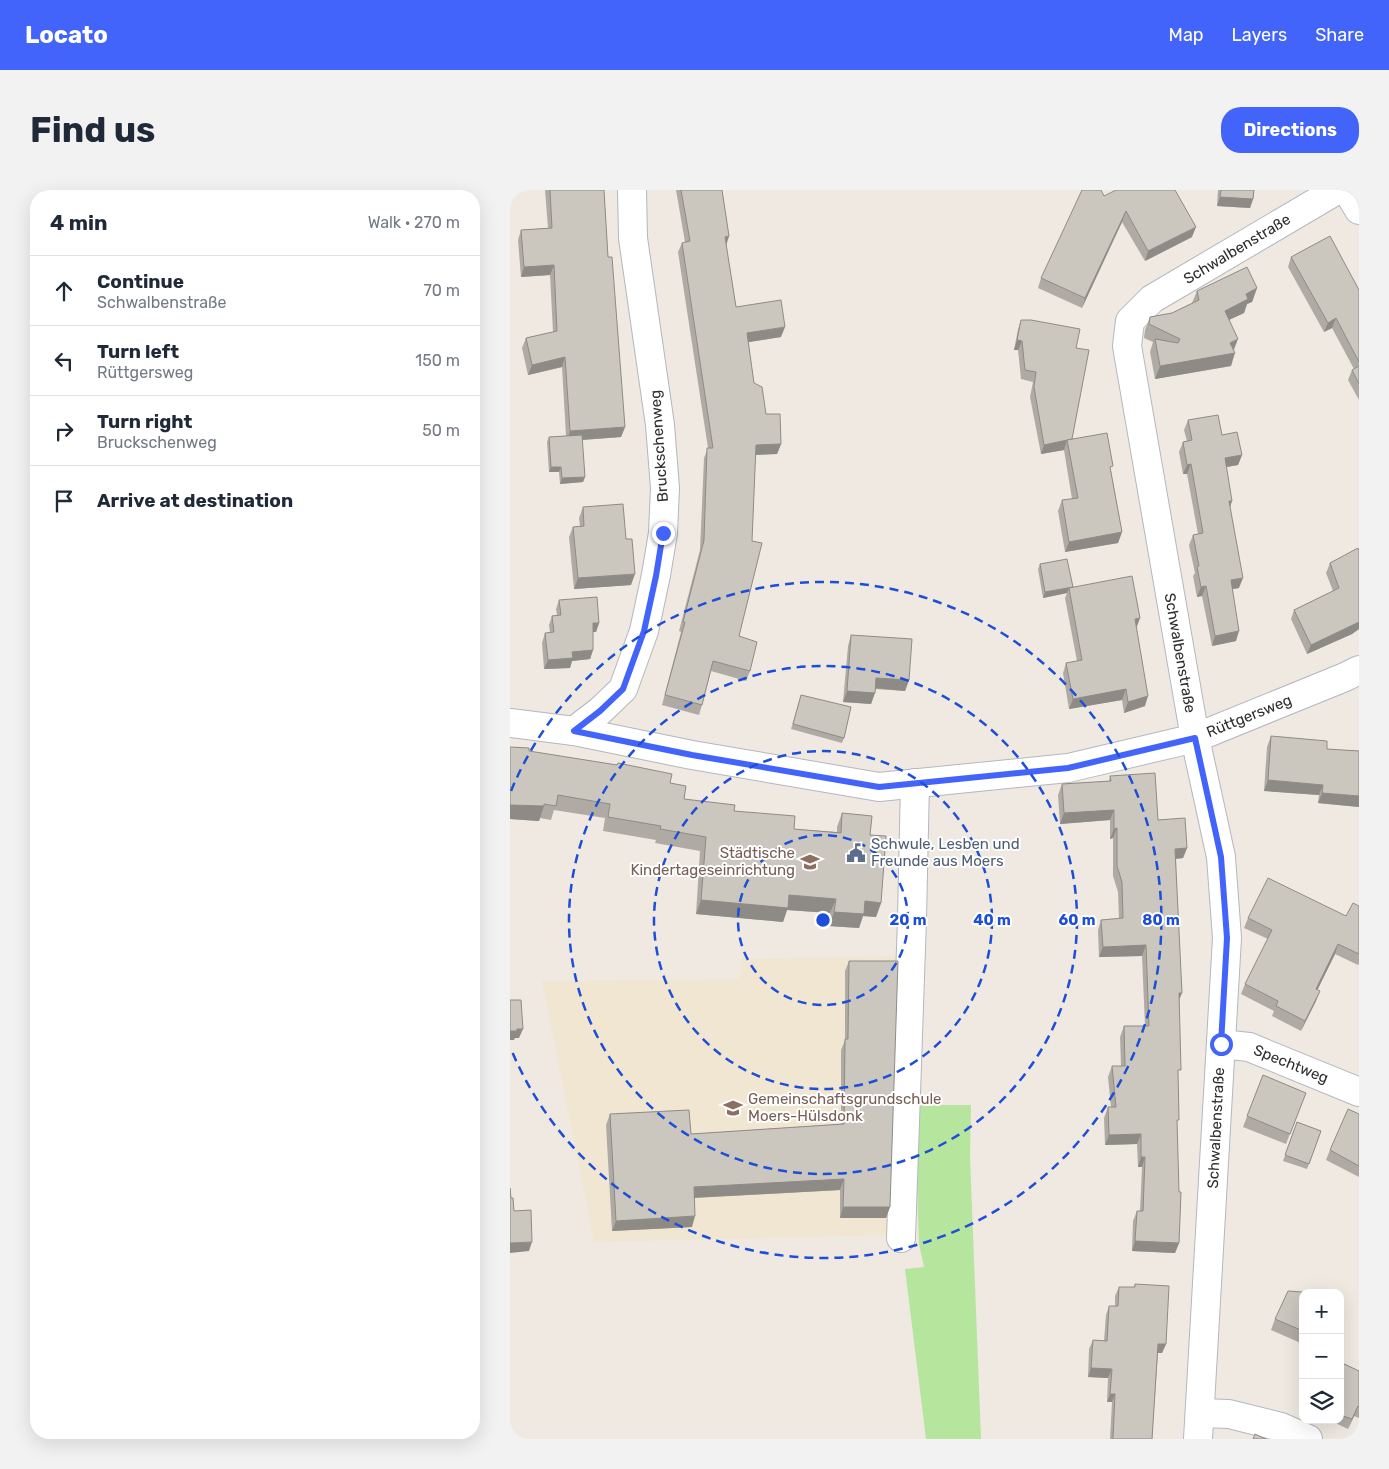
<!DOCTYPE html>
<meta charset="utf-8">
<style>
:root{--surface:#fff;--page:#f2f2f3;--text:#1f2937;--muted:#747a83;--line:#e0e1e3;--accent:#4264fb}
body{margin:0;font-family:Rubik,sans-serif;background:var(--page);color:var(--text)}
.controls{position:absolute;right:15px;bottom:15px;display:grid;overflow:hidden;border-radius:10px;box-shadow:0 5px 20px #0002}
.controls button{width:45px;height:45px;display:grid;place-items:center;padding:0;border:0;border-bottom:1px solid var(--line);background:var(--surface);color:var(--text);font:25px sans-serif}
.stop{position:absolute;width:15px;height:15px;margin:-11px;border:4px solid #4264fb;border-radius:50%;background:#fff}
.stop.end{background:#4264fb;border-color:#fff;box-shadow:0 1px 5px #0008}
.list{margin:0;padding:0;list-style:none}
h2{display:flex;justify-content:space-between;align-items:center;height:65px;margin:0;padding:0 20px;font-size:21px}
h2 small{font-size:16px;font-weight:400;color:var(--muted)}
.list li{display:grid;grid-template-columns:32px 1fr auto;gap:15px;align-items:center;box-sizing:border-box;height:70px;padding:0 20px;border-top:1px solid var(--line)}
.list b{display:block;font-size:19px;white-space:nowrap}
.list p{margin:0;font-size:16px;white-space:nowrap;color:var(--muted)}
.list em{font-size:16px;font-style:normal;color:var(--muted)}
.icon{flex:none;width:28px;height:28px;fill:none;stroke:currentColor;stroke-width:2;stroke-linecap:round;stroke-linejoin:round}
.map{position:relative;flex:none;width:849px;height:1249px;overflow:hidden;border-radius:20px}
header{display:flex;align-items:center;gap:30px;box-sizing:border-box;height:70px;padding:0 25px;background:var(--accent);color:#fff}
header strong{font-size:24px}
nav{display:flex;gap:28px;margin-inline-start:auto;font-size:18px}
.intro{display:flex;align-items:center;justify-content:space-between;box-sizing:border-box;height:120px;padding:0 30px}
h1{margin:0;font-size:35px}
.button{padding:12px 22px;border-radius:20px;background:var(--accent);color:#fff;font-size:18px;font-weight:700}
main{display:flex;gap:30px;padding:0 30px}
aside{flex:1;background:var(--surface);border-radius:20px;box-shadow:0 5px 20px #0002}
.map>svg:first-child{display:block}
.education{fill:#f0e6d1}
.green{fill:#b6e59e}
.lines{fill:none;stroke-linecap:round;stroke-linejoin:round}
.minor-casing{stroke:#b4b7c1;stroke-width:30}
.minor{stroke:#fff;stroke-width:28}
.wall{fill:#afaba4}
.shaded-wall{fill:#8e8b86}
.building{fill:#cbc7bf;stroke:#8e8b86}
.route{stroke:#4264fb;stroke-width:6}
.ring{fill:none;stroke:#1d4ed8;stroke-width:2.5;stroke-dasharray:9 6}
.labels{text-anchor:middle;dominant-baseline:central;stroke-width:4;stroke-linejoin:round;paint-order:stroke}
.street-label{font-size:15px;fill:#2e2e2e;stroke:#fff}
.service-label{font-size:15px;fill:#4e5e75;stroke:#fff;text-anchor:start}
.education-label{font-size:15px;fill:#785e54;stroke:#fff;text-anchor:end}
.centre{fill:#1d4ed8;stroke:#fff;stroke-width:2.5}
.ring-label{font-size:15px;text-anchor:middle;font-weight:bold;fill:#1d4ed8;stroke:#fff;stroke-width:4;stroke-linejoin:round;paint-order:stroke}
</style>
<header>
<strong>Locato</strong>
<nav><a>Map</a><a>Layers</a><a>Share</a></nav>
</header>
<div class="intro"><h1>Find us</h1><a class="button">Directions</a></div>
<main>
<aside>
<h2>4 min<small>Walk · 270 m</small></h2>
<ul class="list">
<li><svg class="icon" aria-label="ahead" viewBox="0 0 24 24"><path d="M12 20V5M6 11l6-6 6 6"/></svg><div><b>Continue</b><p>Schwalbenstraße</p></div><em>70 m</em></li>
<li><svg class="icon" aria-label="left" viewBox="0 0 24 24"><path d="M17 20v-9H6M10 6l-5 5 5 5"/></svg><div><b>Turn left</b><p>Rüttgersweg</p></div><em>150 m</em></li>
<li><svg class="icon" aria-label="right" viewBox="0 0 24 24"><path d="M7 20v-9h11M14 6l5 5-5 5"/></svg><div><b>Turn right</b><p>Bruckschenweg</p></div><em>50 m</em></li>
<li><svg class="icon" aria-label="arrive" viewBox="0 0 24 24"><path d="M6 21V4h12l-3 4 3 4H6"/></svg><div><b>Arrive at destination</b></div></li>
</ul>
</aside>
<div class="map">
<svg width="849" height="1249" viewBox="0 0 849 1249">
<rect width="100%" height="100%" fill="#efe9e1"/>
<path class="education" d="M393,766L383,1045L84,1052L32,791L230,789L232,769Z"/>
<path class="green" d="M404,915H461L460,967L471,1249H416L395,1079L414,1077L409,1054Z"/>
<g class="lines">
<g class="minor-casing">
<g id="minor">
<path d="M837,0L849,20"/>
<path d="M0,533L64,541L182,565L369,597L558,578L685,548L835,487L849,480"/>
<path d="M64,541L90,521L113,499L134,441L146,385L153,343L155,298L150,235L123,48L122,0"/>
<path d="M711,854L739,857L849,902"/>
<path d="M391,1048L402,729L405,593"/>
<path d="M690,1223L719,1224L771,1237L798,1249"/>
<path d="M688,1249L717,748L711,667L685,548L617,156L620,131L642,109L827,0"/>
</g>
</g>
<use href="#minor" class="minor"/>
</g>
<g class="wall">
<path d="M35,0H94L98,67L115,237L111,247L72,250L75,287L73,292L50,294L49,282H39L37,252L39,247L56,246L52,177L18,185L12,158L16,148L43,142L40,85L11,87L8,50L11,40L38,38Z"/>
<path d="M166,0H212L219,46L216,54L226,117L271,147L238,152L244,193L256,224L271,254L267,264L245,265L229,446L240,481L236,491L201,481L192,515L189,525L152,515L171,442L169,441L190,360L194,268L198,258L168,62L172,53L175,52Z"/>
<path d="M708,0H744L743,9L740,18L707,16Z"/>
<path d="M594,6L682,47L635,71L612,32L572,118L528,98L531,88Z"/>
<path d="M781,67L849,100V210L838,190L842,180L844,179L822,138L814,142L778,77Z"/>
<path d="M747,98L742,112L737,114L734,123L719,130L724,160L721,176L645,189L640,162L643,152L634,148L635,140L640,127L662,123L682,113L687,101Z"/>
<path d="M511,130L566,158L562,249L601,281L612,342L608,353L555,362L548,321L552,310L562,309L554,260L531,264L520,207L523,192L511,189L508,160H504L508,139Z"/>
<path d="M678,230L712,245L732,265L728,275L716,277L720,318L729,398L722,399L726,451L702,456L692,406L687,407L683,386L685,383L679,355L683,345L688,344L677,284H673L669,262L673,252L677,251L674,240Z"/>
<path d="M73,317L121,395L64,399L59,347L63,337L70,336L69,328Z"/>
<path d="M849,361V439L842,444L797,464L781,429L784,420L823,401L816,383L820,373Z"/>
<path d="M530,374L563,397L630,428L626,437L635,516L614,523L612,510L559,519L553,483L556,473L567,471L555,408L557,403L533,408L528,379Z"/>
<path d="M49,410L89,433L86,442H83V460L80,469L62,471L60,478L34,479L32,453L35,443H40L39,435L42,426L47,425L46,419Z"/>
<path d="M341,445L399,490L395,501L366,499L361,514L333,512L338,456Z"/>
<path d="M291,505L334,548L332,553L281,539Z"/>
<path d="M761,546L817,559L849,561V617L808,613L809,605L754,601L757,557Z"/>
<path d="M0,557L160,593L174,609L224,621L284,639L327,642V637L332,623L360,645L371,713L366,727L353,726L349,738L319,736L320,723L277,720L273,732L186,724L190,661L145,653L146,650L93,641L95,628L44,620L41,630L30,628L29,631L0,629Z"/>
<path d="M600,586L648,630L677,658L673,668L666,669L669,812L667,935L669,1053L665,1063L622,1061L623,1031L627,1021H630L632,977H628L627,954L595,955L594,928L598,917H601L598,887L602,876H611L610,847L614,836H635L632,766L589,767L588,740L591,730L609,729L608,702L603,686V648L600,649V630L550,634L548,605L552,594L599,591Z"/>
<path d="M849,716V774L848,775L825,764L807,800L806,811L791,841L762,826L764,821L731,804L735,794L758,749L734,738L738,728L836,726Z"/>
<path d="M339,771L380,1017L376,1028H330V1000L184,1008L182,1037L102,1041L96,935L100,924L181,944L331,934V860L335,850V781Z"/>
<path d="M753,885L796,903L776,954L733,937Z"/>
<path d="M849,924V987L816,970L820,960Z"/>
<path d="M787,932L811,941L797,979L773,971Z"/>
<path d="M625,1094L656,1154L652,1163H648L642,1249H600L602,1212H597L598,1188L578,1187L579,1159L583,1150L594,1151L596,1125L599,1116H605V1106L609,1097H624Z"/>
<path d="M793,1103V1154L761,1140L765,1129Z"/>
<path d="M830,1172L849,1181V1228L844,1226L838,1239L819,1230H830Z"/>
</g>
<g class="shaded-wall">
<path d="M710,7L743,9L740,18L707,16Z"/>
<path d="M616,21L612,32L572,118L575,108Z"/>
<path d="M686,37L682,47L635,71L638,61Z"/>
<path d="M219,46L216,56L215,47Z"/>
<path d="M44,75L40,85L11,87L14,77Z"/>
<path d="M747,98L742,112L737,114L734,123L710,134L715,121L736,104Z"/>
<path d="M826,128L822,138L814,142L818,133Z"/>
<path d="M275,137L271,147L233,153L237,143Z"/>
<path d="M728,149L723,162L725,163L721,176L645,189L650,176L720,153Z"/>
<path d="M507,150L512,151L508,160H504Z"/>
<path d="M55,167L52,177L18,185L22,175Z"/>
<path d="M115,237L111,247L57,251L60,241Z"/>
<path d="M557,250L554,260L531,264L534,255Z"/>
<path d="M271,254L267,264L242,265L246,255Z"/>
<path d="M732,265L728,275L711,278L715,268Z"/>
<path d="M681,274L677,284H673L677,275Z"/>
<path d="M41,277H51L49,282H39Z"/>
<path d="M75,287L73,292L50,294L52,288Z"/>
<path d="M719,311H722L719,321Z"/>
<path d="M612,342L608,353L555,362L559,352Z"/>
<path d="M125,384L121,395L64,399L68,388Z"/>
<path d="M733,388L729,398L717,400L721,390Z"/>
<path d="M696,396L692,406L687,407L691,397Z"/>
<path d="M559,398L557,403L533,408L535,402Z"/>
<path d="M630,428L626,439L625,429Z"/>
<path d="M849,432V439L842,444L797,464L801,455Z"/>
<path d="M83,433H89L86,442H80Z"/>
<path d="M729,441L726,451L702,456L705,446Z"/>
<path d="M83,460L80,469L62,471L60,478L34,479L38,470L62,462Z"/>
<path d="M366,488L399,490L395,501L362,498Z"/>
<path d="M616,499L612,510L559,519L563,509Z"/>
<path d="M337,501L365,503L361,514L333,512Z"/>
<path d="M638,506L635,516L614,523L618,512Z"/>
<path d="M758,590L813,595L809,605L754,601Z"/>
<path d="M812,603L849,606V617L808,613Z"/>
<path d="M0,615L34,616L29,631L0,629Z"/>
<path d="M604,620L600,630L550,634L554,623Z"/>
<path d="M607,638L603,648L600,649L604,639Z"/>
<path d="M677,658L673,668L662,669L665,659Z"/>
<path d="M279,705L326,709L320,723L277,720L273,732L186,724L191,710Z"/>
<path d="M355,711L371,713L366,727L353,726L349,738L319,736L324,722Z"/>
<path d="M828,754L825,764L803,809L806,799Z"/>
<path d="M636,755L632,766L589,767L593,757Z"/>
<path d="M810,801L806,811L791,841L795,831Z"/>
<path d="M669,803H672L668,813Z"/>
<path d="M7,839H13L9,848H5L4,850H0V841Z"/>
<path d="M631,944L627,954L595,955L599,945Z"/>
<path d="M631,967H635L632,977H628Z"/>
<path d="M334,989L330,1000L180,1008L184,997Z"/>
<path d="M333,1017H380L376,1028H330Z"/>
<path d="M185,1026L182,1037L102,1041L106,1031Z"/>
<path d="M625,1051L669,1053L665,1063L622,1061Z"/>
<path d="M22,1052L19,1061L0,1063V1053Z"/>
<path d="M648,1154H656L652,1163H645Z"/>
<path d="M581,1178L602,1179L598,1188L578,1187Z"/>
<path d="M600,1204H605L602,1212H597Z"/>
<path d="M848,1216L844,1226L838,1239L842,1229Z"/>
</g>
<g class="building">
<path d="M40,0H94L98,67H102L115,237L60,241L55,167L22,175L16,148L47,141L44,75L14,77L11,40L42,38Z"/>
<path d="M171,0H212L219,46L215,47L226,117L271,110L275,137L237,143L244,193L252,197L256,224H270L271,254L246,255L242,351L252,353L229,446L247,452L240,481L203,471L192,515L155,505L175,432H173L194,350L197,258H203L172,53L180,51Z"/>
<path d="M572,0H591L594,6L606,0H665L686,37L638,61L616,21L575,108L531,88Z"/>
<path d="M711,0H744L743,9L710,7Z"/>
<path d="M820,46L849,100V172L826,128L818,133L781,67Z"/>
<path d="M737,77L747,98L736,104L738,109L715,121L728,149L720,153L725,163L650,176L645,149L668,153L670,149L639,134L640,127L662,123L689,110L687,101Z"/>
<path d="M511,130H521L570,139L566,158L579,160L562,249L534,255L524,197L526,182L515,180L512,151L507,150Z"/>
<path d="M849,176V194L842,180Z"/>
<path d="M708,225L712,245L727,242L732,265L715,268L722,311H719L733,388L721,390L729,441L705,446L696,396L691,397L687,377L689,376L683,345L693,343L681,274L677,275L673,252L682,250L678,230Z"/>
<path d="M597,243L603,276L600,277L612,342L559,352L552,310L568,308L557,250Z"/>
<path d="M72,245L75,287L52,288L51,277H41L39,247Z"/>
<path d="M113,314L116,349H122L125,384L68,388L63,337L74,336L73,317Z"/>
<path d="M848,358L849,361V432L801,455L784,420L829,398L820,373Z"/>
<path d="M557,369L563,397L535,402L530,374Z"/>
<path d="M622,386L630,428L625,429L638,506L618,512L616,499L563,509L556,473L572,470L559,398Z"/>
<path d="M87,407L89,433H83V460L62,462L63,468L38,470L35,443L44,442L42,426L51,425L49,410Z"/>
<path d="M341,445L402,449L399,490L366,488L365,503L337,501Z"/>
<path d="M291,505L341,517L334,548L283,534Z"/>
<path d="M761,546L817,551V559L849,561V606L812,603L813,595L758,590Z"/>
<path d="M0,557L19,558V561L107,575L108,573L162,584L160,593L176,596L174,609L225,615L224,621L285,626L284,639L331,643L332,623L362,626L360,645L376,646L371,713L355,711L354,724L324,722L326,709L279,705L278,718L191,710L196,647L150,639L151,636L98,627L100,614L48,605L46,616L34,614V616L0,615Z"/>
<path d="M645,583L648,630L675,628L677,658L665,659L672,803H669L671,880H668L669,930H667L669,1002H671L669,1053L625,1051L627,1021H633L635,967H631V944L599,945L598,917H606L602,876H615L614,836H639L636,755L593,757L591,730L613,728L612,692L607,676V638L604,639V620L554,623L552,594L601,591L600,586Z"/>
<path d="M758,688L836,726L843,713L849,716V764L828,754L806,799L810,801L795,831L766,816L768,811L735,794L762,740L738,728Z"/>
<path d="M339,771H388L380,1017H333L334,989L184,997L185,1026L106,1031L100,924L179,920L181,944L334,934L335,849H338Z"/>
<path d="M0,810H11L13,839H7V841H0Z"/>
<path d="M753,885L796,903L780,944L737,926Z"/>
<path d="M838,919L849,924V976L820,960Z"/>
<path d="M787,932L811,941L799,974L775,965Z"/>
<path d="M0,998L1,1008H3L4,1021L21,1020L22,1052L0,1053Z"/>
<path d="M625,1094L659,1096L656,1154H648L642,1249H603L605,1204H600L602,1179L581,1178L583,1150L597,1151L599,1116H608L609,1097H625Z"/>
<path d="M778,1101L807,1103H793V1141L765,1129Z"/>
<path d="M830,1172L849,1181V1217L848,1216L842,1229L830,1225Z"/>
<path d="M745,1244L756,1249H743Z"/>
</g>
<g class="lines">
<path class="route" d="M153,343L146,386L134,441L113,499L90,521L64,541L182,565L369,597L558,578L685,548L711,667L717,748L711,854"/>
</g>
<g class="ring">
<circle cx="313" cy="730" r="85"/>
<circle cx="313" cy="730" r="169"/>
<circle cx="313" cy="730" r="254"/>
<path d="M1 601A338 338 0 1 1 1 859"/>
</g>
<defs>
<g id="civic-bare" transform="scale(1.5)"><path d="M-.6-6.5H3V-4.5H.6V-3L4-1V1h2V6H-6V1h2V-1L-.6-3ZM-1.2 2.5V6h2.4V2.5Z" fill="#5c6f8a" stroke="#fff" stroke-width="2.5" paint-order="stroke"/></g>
<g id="school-bare" transform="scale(1.5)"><path d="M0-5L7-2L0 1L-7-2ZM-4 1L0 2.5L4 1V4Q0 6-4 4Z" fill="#8d6e63" stroke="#fff" stroke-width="2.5" paint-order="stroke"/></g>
</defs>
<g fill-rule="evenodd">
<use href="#civic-bare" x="346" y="663"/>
<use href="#school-bare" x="300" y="672"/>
<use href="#school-bare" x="223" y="918"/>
</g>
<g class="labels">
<g class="street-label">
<text transform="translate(727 59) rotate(-31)">Schwalbenstraße</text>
<text transform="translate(149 256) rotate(-94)">Bruckschenweg</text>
<text transform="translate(670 463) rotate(80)">Schwalbenstraße</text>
<text transform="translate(739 526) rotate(-22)">Rüttgersweg</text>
<text transform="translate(781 874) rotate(22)">Spechtweg</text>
<text transform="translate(706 938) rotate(-87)">Schwalbenstraße</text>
</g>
<g class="service-label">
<text x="361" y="654">Schwule, Lesben und<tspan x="361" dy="17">Freunde aus Moers</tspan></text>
</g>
<g class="education-label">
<text x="285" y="663">Städtische<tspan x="285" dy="17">Kindertageseinrichtung</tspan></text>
<text x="238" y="909" text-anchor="start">Gemeinschaftsgrundschule<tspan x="238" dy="17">Moers-Hülsdonk</tspan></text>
</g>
</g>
<circle cx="313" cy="730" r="8" class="centre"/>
<g class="ring-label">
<text x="398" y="735">20 m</text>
<text x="482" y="735">40 m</text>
<text x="567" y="735">60 m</text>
<text x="651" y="735">80 m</text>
</g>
</svg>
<div class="controls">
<button>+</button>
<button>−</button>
<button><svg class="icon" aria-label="layers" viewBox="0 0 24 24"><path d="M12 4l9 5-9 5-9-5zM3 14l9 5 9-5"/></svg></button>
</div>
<div class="stop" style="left:711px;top:854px"></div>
<div class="stop end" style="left:153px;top:343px"></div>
</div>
</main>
